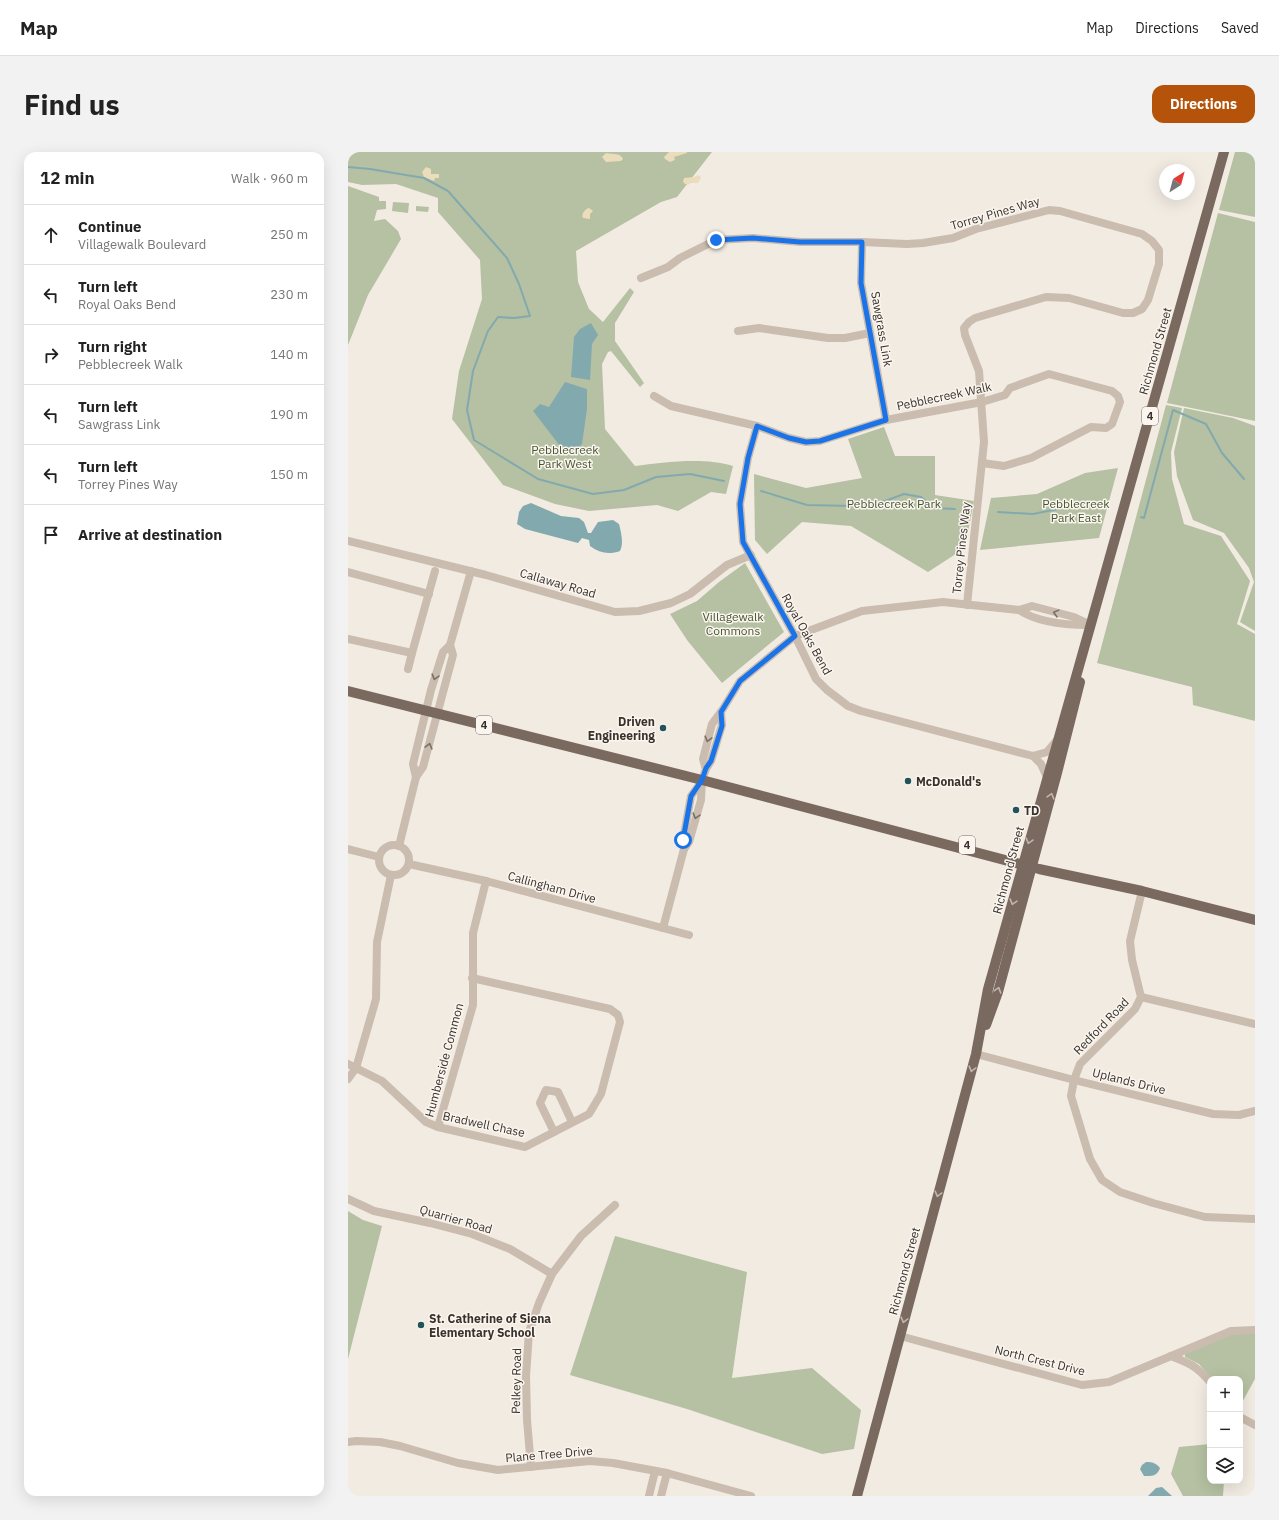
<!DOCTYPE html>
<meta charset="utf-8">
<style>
:root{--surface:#fff;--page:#f2f2f2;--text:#222;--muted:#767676;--line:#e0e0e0;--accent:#b45309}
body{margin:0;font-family:"IBM Plex Sans",sans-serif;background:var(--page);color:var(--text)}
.controls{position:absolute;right:12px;bottom:12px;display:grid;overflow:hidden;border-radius:8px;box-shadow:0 4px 16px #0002}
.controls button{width:36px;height:36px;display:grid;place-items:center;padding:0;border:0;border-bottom:1px solid var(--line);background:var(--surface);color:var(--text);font:20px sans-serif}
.compass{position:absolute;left:811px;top:12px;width:36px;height:36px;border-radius:50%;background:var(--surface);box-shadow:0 4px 16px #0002;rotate:36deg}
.stop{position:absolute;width:12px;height:12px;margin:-9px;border:3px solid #1a73e8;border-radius:50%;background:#fff}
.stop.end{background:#1a73e8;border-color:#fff;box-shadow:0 1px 4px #0008}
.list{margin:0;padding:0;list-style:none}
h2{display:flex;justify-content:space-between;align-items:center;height:52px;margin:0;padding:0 16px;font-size:17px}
h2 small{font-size:13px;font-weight:400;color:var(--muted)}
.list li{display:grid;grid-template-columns:26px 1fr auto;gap:12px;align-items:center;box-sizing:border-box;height:60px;padding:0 16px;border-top:1px solid var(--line)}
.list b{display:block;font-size:15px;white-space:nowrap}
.list p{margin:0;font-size:13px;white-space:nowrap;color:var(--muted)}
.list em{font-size:13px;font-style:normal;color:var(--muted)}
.icon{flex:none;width:22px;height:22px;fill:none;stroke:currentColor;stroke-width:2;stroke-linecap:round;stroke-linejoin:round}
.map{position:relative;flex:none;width:907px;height:1344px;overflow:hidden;border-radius:12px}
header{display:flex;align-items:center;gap:24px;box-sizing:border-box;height:56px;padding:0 20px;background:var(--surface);border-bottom:1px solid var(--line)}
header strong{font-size:19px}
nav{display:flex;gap:22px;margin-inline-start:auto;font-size:14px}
.intro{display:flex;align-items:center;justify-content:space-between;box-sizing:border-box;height:96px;padding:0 24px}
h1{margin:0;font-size:28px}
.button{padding:10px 18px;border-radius:12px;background:var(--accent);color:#fff;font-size:14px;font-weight:700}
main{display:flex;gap:24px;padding:0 24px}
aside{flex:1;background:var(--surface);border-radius:12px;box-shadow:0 4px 16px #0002}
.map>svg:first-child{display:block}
.green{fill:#b5c1a2}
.sand{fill:#ebddbb}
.water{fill:#82aaae}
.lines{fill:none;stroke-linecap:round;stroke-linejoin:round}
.stream{stroke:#82aaae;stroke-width:2}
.minor{stroke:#cabcae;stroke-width:8}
.major{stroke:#7a695e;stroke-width:10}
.oneway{stroke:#7a7066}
.oneway2{stroke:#c0b6ad}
.route{stroke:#1a73e8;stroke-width:5}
.poi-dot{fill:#235359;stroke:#faf5ee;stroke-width:1.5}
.labels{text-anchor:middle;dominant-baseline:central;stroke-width:3;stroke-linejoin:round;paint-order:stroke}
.shield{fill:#faf5ee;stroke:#736c66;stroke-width:1}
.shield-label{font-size:11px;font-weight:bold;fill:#39312c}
.street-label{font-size:12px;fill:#39312c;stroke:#faf5ee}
.park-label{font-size:12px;fill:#475631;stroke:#faf5ee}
.poi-label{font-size:12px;font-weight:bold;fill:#39312c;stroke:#faf5ee;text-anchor:start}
</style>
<header>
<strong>Map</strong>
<nav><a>Map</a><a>Directions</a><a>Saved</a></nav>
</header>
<div class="intro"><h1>Find us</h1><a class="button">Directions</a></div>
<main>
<aside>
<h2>12 min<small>Walk · 960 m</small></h2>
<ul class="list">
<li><svg class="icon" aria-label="ahead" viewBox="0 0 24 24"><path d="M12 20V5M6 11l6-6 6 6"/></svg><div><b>Continue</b><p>Villagewalk Boulevard</p></div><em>250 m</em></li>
<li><svg class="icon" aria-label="left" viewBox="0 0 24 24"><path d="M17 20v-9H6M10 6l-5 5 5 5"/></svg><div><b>Turn left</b><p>Royal Oaks Bend</p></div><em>230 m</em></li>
<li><svg class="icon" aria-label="right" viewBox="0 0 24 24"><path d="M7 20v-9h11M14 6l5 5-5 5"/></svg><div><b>Turn right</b><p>Pebblecreek Walk</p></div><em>140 m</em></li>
<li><svg class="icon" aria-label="left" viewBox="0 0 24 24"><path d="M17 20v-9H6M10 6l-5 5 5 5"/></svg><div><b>Turn left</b><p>Sawgrass Link</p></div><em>190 m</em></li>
<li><svg class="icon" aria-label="left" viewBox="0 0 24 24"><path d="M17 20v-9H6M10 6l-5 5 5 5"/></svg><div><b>Turn left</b><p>Torrey Pines Way</p></div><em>150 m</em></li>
<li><svg class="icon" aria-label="arrive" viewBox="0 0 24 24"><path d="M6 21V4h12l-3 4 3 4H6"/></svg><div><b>Arrive at destination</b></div></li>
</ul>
</aside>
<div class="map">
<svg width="907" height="1344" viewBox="0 0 907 1344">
<rect width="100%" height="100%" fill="#f2ebe2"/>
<g class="green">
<path d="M0,0H364L329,45L313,50L228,99L230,130L241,157L255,170L282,136L286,140L267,171V189L296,231L292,235L263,199L260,200L254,212L257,277L287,314C315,310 358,305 385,314L378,342L363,340L330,359L309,353L241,359L207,352L155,333L104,267L111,219L134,147L132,108L90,60V46L48,32L14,33L0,30Z"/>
<path d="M887,0H907V65L871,58Z"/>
<path d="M0,34L31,45V49H38V57L29,58L26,69L37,67L50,79L53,87L20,143L0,193Z"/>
<path d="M45,50L61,51L60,61L44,59Z"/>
<path d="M68,54L81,55L80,60L68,59Z"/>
<path d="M870,61L907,70V269L819,251Z"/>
<path d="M818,253L834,256L823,300L824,327L836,372L873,384L902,429L889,472L907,482V569L845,553L844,535L749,511Z"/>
<path d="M836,256L885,266L907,274V479L892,470L906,430L901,416L876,381L845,368L829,324L826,300Z"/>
<path d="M536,275L547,304H587V343L626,349L617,396L580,420L503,374L454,370L419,402L407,388L406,322L458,336L514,326L500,287Z"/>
<path d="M770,316L751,386L632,398L643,346L689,342L737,321Z"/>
<path d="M397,411L436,480L374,531L339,488L322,462L349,449L371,430Z"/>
<path d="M0,1059L15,1068L34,1074L0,1207Z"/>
<path d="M267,1084L399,1120L384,1226L464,1216L513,1258L506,1297L474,1302L339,1257L222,1223Z"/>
<path d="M896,1181L907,1182V1227L892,1254V1227H864L851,1212L837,1205V1202L882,1183Z"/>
<path d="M862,1292V1329H876L875,1344H835L823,1322L831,1295Z"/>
</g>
<g class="sand">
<path d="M321,0H339V1L326,5L327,8L322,10L317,7L316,5Z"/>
<path d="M258,1C265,3 272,0 275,7L273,9L258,10L254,5Z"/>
<path d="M78,15L83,17V22H91V26H87L86,29L76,25L74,20Z"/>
<path d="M350,23L352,24L353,26L350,31H343L340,33L337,32L335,30L336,26L346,25Z"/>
<path d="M241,56L245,59L242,62V67L235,66C233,62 237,57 241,56Z"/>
</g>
<g class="water">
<path d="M243,171L250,183L244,192L242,228L223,225L226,185L232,177Z"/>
<path d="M217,230L239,237V257L234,292L226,300L212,294L185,259L192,252L201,255Z"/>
<path d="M183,351L213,364L231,366L236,370L240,381H243L250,370L265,368L271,372C273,380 276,391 272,399C261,403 251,401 242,394L241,388L234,386L230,391L177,377L169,372L171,360L175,354Z"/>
<path d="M798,1310C805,1310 808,1311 812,1316C809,1325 803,1324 796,1324L792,1317L794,1313Z"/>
<path d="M814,1335L824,1344H800L808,1336Z"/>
</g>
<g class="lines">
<g class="stream">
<path d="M0,15L22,17L76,26L100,39L159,106L171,132L182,164L166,166L150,165L140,179L125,219L119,258L126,288L190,327L245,342L276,338L308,325L342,322L376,329"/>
<path d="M413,339L459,353L504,354L537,349L556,342L573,345L586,356L607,357"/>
<path d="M650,360L685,362L740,351L758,356"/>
<path d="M793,365L796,366L825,258L858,272L874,301L896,327"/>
</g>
<g class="minor">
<path d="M514,90L513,131L538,268"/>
<path d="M293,126L320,115L332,106L368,88L405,86L453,90H514L559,92L575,91L605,86L628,77L701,58L712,59L794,82L804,89L811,98V112L800,148L794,157L785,161H775L721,146L698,145L627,166L621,170L616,176L617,183L631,219L636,290L619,453"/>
<path d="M390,179L411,176L480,186H497L522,181"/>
<path d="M306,244L323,254L409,274L441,286L458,290L472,289L538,268L634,250L657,243L662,236L701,222L764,239L770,244L772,250L764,272L758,276L743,275L683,306L656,314L634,311"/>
<path d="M409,274L400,306L392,352L395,390L447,484L468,527L479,538L500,554L513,559L685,604L699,600L709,588"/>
<path d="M0,389L138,423L267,460L291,459L323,451L342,442L379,413L403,403"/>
<path d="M0,420L81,442"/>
<path d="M671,458C689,470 718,473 740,473"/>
<path d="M0,487L64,501L87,419"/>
<path d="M60,517L64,501"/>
<path d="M685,604L693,612L699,625"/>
<path d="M358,617L355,607L364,572L373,560L392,529L447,484L514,459L595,450L671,458L684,454L726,465L743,473"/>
<path d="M68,625L65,612L83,538L95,500L102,493L123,419"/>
<circle cx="46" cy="708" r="15"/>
<path d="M51,694L68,625L75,615L105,503L102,493"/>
<path d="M0,697L31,705"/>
<path d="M336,697L335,688L343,644L354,629"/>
<path d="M61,712L138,729L341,783"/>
<path d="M794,739L782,789L784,808L793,845L787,857L732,912L726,928L723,944L742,1007L754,1028L772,1040L805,1051L857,1065L907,1067"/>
<path d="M315,776L336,697L341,690L353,648L354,628L358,617L363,609L374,573L373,560"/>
<path d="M793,845L907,872"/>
<path d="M628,902L726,928L865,962L891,963L907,959"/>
<path d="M0,912L34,929L78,970L90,975L177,995L241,962L253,942L272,870L270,863L262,857L124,826"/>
<path d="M0,927L8,916L28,847L29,790L43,723"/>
<path d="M90,975L125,853V781L138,729"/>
<path d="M206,980L192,951L198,938L210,940L224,970"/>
<path d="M0,1047L26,1059L82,1071L124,1082L162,1097L204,1122"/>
<path d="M552,1184L734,1233L761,1230L883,1179L907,1178"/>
<path d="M823,1204C841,1211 849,1214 862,1230"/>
<path d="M892,1265L907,1273"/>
<path d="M0,1290L8,1289L32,1290L52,1294L110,1311L150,1318L242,1309L265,1311L319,1321L403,1344"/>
<path d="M183,1315L179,1268L178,1224L181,1180L191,1151L204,1122L233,1084L267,1053"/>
<path d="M301,1344L307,1319"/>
<path d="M313,1344L319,1321"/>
</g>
<g class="major">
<path d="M0,539L354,628L691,717L794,739L907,768"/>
<path d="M638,873L650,840L709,621L732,530"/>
<path d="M509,1344L628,902L640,837L876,0"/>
</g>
</g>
<defs><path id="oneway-chevron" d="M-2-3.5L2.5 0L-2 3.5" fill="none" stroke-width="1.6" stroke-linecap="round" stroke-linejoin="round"/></defs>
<g class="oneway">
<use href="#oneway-chevron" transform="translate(708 461) rotate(-165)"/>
<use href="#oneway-chevron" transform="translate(87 525) rotate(106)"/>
<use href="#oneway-chevron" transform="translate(360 587) rotate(105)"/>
<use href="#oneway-chevron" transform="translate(81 594) rotate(-75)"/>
<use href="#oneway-chevron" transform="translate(348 664) rotate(106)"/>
</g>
<g class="oneway2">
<use href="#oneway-chevron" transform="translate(703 644) rotate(-74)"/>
<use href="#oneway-chevron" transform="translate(681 689) rotate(106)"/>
<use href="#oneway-chevron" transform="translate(665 750) rotate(106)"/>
<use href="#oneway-chevron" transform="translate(650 838) rotate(-73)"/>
<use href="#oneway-chevron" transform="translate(624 917) rotate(105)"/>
<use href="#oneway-chevron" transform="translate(590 1042) rotate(105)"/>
<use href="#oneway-chevron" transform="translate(556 1168) rotate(105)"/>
</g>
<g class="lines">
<path class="route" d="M335,688L343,644L354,628L358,616L363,609L374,574L373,560L392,529L447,484L395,390L392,352L400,306L409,274L441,286L458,290L472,289L538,268L513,131L514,90H452L405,86L368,88"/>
</g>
<g class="poi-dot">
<circle cx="315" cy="576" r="4"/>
<circle cx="560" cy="629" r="4"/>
<circle cx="668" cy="658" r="4"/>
<circle cx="73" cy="1173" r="4"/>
</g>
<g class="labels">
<g class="shield">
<rect x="794" y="255" width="16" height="18" rx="3"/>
<rect x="128" y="564" width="16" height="18" rx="3"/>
<rect x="611" y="684" width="16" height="18" rx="3"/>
</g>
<g class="shield-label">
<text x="802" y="264">4</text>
<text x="136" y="573">4</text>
<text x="619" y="693">4</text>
</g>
<g class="street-label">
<text transform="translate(647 61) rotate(-16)">Torrey Pines Way</text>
<text transform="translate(534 177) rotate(80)">Sawgrass Link</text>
<text transform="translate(807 199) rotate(-74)">Richmond Street</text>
<text transform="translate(596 244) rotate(-12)">Pebblecreek Walk</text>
<text transform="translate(613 396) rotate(-84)">Torrey Pines Way</text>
<text transform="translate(210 431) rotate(16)">Callaway Road</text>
<text transform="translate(459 482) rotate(61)">Royal Oaks Bend</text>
<text transform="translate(660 718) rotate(-75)">Richmond Street</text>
<text transform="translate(204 735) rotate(15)">Callingham Drive</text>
<text transform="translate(753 874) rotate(-46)">Redford Road</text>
<text transform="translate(96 908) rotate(-75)">Humberside Common</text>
<text transform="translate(781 929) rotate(14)">Uplands Drive</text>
<text transform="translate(136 972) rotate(12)">Bradwell Chase</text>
<text transform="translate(108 1067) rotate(16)">Quarrier Road</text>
<text transform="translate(556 1119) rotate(-75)">Richmond Street</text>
<text transform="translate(692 1208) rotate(14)">North Crest Drive</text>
<text transform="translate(168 1229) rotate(-89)">Pelkey Road</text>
<text transform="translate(201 1302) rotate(-5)">Plane Tree Drive</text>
</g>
<g class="park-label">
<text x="217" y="297">Pebblecreek<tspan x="217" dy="14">Park West</tspan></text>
<text x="546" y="351">Pebblecreek Park</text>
<text x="728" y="351">Pebblecreek<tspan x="728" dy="14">Park East</tspan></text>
<text x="385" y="464">Villagewalk<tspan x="385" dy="14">Commons</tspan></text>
</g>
<g class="poi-label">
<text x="307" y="569" text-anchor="end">Driven<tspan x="307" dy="14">Engineering</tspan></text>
<text x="568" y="629">McDonald's</text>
<text x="676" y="658">TD</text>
<text x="81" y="1166">St. Catherine of Siena<tspan x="81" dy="14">Elementary School</tspan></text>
</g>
</g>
</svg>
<div class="controls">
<button>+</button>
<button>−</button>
<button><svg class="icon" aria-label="layers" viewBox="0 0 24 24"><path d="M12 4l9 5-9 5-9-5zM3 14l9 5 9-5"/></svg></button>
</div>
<svg class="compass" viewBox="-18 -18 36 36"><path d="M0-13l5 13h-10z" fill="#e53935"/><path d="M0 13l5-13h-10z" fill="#767676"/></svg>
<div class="stop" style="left:335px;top:688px"></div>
<div class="stop end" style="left:368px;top:88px"></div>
</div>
</main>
